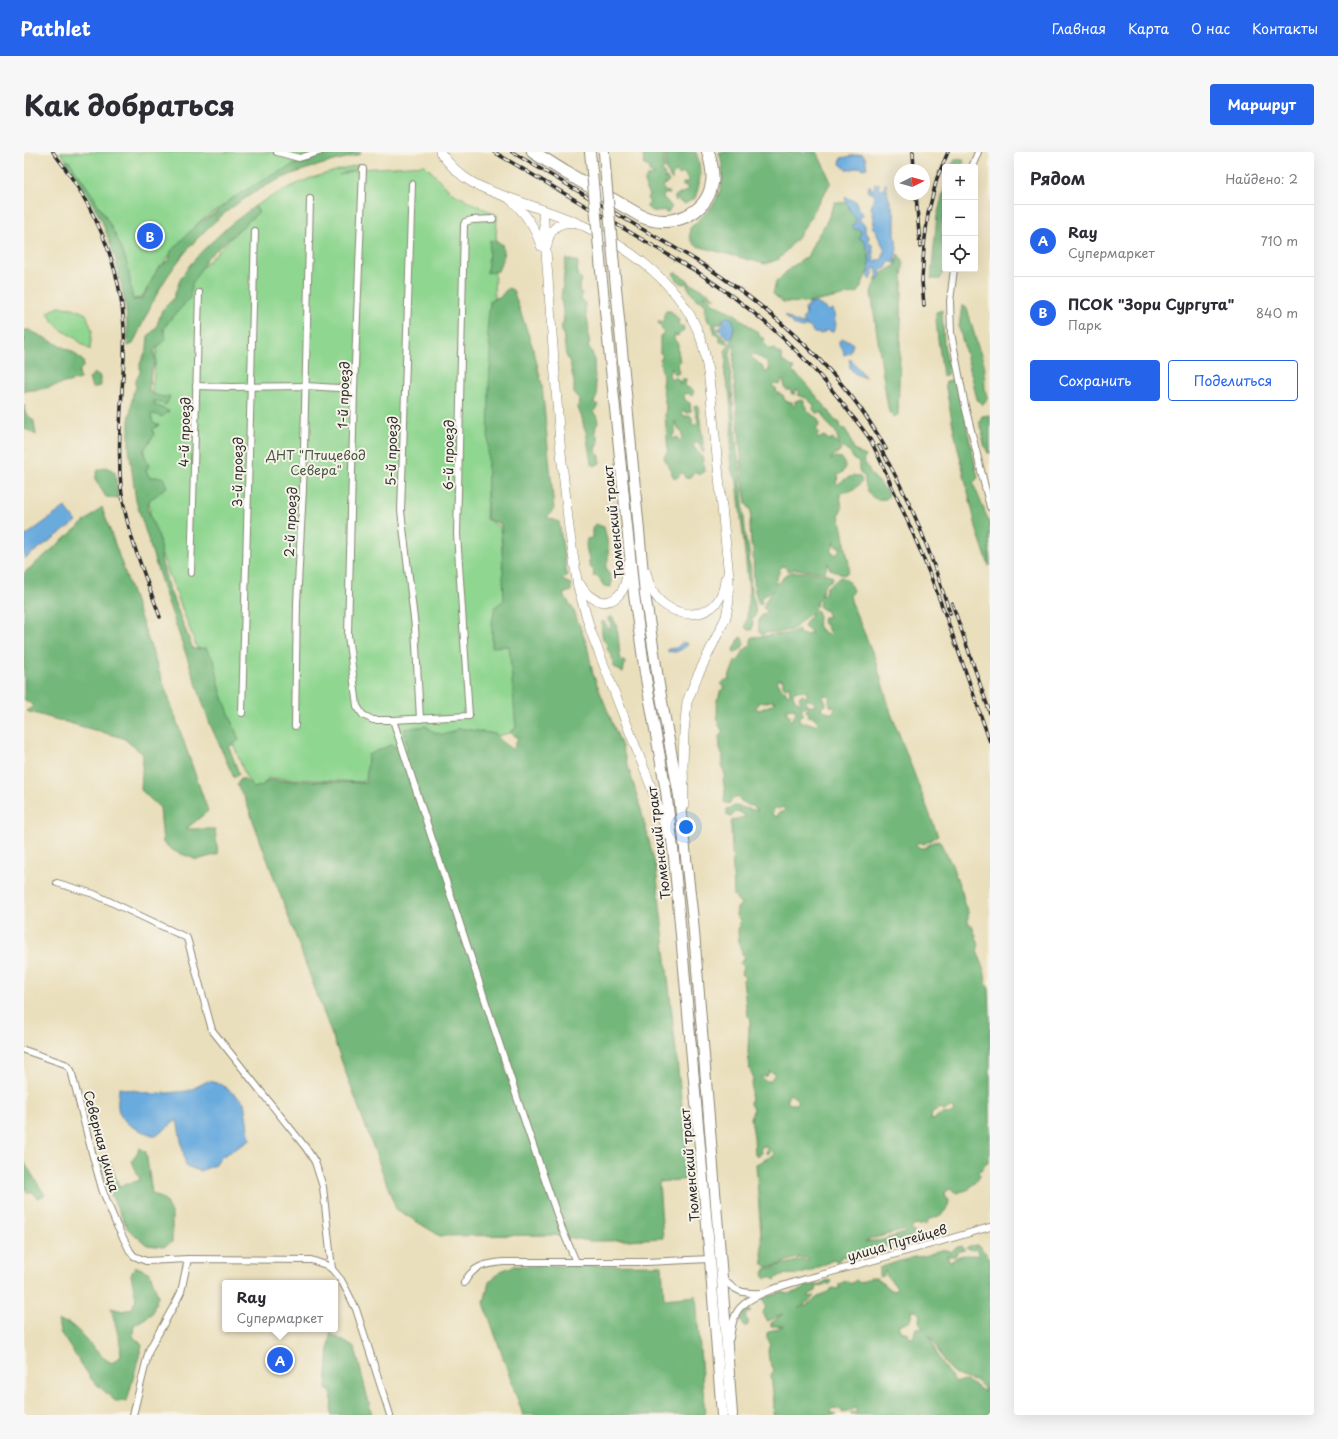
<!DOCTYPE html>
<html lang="ru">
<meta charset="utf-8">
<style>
:root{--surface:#fff;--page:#f7f7f7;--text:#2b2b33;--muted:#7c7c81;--line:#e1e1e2;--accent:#2563eb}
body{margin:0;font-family:"Playpen Sans",sans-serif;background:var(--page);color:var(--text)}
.controls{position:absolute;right:12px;top:12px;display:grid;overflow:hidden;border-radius:4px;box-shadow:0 4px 16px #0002}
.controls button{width:36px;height:36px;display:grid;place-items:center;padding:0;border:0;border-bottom:1px solid var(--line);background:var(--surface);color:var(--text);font:20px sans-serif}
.compass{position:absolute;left:870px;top:12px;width:36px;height:36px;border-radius:50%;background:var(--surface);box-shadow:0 4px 16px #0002;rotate:85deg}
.you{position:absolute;left:662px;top:675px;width:14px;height:14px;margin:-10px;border:3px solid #fff;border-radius:50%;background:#1a73e8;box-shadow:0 0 0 6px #1a73e833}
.badge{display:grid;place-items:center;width:26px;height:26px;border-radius:50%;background:var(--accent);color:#fff;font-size:13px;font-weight:700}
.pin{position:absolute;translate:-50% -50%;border:2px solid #fff;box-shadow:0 1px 4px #0006}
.popup{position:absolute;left:198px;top:1128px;width:116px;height:52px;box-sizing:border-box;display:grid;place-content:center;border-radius:4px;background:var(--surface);filter:drop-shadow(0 1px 3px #0005);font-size:13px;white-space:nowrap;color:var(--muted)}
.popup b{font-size:15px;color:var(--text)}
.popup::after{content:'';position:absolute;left:50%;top:100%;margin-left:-8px;border:8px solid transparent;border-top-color:var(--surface)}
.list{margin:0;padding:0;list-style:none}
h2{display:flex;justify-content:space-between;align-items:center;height:52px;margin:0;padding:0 16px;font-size:17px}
h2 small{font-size:13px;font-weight:400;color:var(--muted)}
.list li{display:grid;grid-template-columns:26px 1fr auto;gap:12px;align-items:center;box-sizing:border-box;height:72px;padding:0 16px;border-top:1px solid var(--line)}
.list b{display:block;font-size:15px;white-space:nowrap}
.list p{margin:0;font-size:13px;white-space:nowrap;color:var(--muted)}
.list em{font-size:13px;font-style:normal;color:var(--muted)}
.actions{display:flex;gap:8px;padding:12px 16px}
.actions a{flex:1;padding:9px 0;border:1px solid var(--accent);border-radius:4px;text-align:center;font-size:14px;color:var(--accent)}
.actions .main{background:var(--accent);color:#fff}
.icon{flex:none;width:22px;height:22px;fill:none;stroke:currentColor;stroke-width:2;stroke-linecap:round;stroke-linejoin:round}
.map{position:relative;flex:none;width:966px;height:1263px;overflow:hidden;border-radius:4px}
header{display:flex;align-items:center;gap:24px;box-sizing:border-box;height:56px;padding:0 20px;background:var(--accent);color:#fff}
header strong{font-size:19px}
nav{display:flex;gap:22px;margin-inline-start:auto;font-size:14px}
.intro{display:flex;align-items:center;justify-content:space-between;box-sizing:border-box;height:96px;padding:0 24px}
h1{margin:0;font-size:28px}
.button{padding:10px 18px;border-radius:4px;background:var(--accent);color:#fff;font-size:14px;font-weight:700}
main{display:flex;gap:24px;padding:0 24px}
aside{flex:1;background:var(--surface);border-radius:4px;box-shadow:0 4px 16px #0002}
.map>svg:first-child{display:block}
.green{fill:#8fd690;stroke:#5d805e}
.forest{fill:#73b77a;stroke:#4f7152;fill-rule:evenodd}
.water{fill:#6aabde;stroke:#4a6b84}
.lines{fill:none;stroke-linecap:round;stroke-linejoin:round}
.street-casing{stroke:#8a8574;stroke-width:8}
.secondary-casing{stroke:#8a8574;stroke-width:10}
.primary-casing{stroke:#8a8574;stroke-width:12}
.highway-casing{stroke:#8a8574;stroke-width:14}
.street{stroke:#fff;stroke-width:6}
.secondary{stroke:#fff;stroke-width:9}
.primary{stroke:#fff;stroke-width:10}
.highway{stroke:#fff;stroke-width:12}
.rail-casing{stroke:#2b2b2b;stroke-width:3.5}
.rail{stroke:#f7f3e8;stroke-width:2;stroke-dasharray:6;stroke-linecap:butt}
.primary-bridge-casing{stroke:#8a8574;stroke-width:12;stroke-linecap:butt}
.primary-bridge{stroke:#fff;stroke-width:10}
.labels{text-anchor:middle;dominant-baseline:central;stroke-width:4;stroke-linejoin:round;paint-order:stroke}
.street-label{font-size:13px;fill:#2b2b2b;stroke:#f7f3e8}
.park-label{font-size:13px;fill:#445644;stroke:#f7f3e8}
</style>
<header>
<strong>Pathlet</strong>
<nav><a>Главная</a><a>Карта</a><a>О нас</a><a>Контакты</a></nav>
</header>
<div class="intro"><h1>Как добраться</h1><a class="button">Маршрут</a></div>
<main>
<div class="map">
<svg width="966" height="1263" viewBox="0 0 966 1263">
<rect width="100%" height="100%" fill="#f7f3e8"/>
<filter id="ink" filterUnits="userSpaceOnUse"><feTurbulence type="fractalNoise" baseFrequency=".025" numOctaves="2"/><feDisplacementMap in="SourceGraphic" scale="8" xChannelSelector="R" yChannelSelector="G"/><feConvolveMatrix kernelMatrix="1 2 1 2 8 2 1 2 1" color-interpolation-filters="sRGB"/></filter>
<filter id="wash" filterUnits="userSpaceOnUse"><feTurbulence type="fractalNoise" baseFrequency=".012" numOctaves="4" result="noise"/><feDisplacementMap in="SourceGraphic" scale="16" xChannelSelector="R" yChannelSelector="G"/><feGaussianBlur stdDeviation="0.9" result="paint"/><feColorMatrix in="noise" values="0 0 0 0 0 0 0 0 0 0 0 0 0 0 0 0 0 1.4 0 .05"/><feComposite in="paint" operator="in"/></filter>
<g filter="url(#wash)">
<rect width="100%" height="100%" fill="#eadfbc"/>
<g class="green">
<path d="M36,0H314L271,14L211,46L177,68L144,105L117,146L109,147L71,47Z"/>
<path d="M336,12L337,14L315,23L335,17L401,13L428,41L473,63L462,367L476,375L495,579L389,602L338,630L244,626L239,633L230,636L222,625L129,380L119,313L133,198L147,160L167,127L234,58L231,54L259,38L287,26Z"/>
<path d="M35,155L49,156L62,162L68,178L66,198C61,195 56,190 51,186C37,177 32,177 24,160Z"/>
</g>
<g class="forest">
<path d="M309,0H336L337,2C311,9 285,15 261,25C208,47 162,90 134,140C125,156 117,175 109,192L104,194L102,156L91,105L78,69L67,49L41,9H45C67,40 89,72 102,108C106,121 106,135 109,148L118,147L134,116L145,108L147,99L174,71L190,62L207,47L241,27L273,11L286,10L288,5Z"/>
<path d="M619,0H672C678,17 677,30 671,46L661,52L656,50L654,47L651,49V44L659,41L664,37V35L659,34V31H665L662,24L659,21L655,23L652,20L648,24V28L646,26L644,21L642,19V4L640,3V17L638,19L641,23L640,27L643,26L645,30L639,34L641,40L644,39L646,42H640L639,45L648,55L644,60L642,61L640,58C633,60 628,61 623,55V53L626,51L623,46L625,43L622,38L621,28L623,24L631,23L625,20V15L620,13Z"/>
<path d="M695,0H793L807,30L775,84L755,107L741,112L673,94C666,90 665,84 666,76C672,70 678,65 684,59C699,43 702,20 695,0Z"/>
<path d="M932,7L940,8L938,15H926Z"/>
<path d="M921,34V60L917,76L921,96V116L916,127H907L913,64Z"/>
<path d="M811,50L825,51L837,73L843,94L846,114L834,141L784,151L759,150L749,142L752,130L766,116L783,105L791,88L802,71Z"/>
<path d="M231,54L235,60L183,106L168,132L166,146L139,176L142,186L130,199L132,209L127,221L125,240L138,245L146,244L142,253L130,249L131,253L145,259L138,265L130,262L127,263L129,271L135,273L129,277L130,283L119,299L125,314L122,318L125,325H139L143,335C136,338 133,345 126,347L123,356L135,386L138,411L144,434L169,497L182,496L190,508L197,540L215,588L205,595L215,622L210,626L186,572L142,444L112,349L105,296V270L109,242L112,236L111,230L116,221V212L123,196L124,184L132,176L138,158L149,147L156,128L165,114L179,98L207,72Z"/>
<path d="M466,88L478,92L480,104L474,119L463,121Z"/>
<path d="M874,102L879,109L874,263L869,265L865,260L862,244L847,140L853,124L872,113Z"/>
<path d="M542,107L548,108L554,110L553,123L558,127L555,138L558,142L557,147L561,151C560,163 567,172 564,184C566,188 566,190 564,195L568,199L570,209L571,229L573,243L571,249L569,250L574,253L570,261L573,265L574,271L572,274L571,281L574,285V293L571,295L573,301L576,304V311L571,314L567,312L562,279L560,276L558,266L554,256L555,247L550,241V230L546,211L542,203L539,181L537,177L540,167L537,146Z"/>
<path d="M651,120L664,128L666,132C673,134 686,141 692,147L679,143L689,151L711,162L734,181L737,186H740L739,190L746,197H751L753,201H756L758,205V209L769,215L770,218L768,220C782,228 790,243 801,254V256L806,260C808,266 810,268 816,271L817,276L821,277L826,285L827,290L830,297L837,302L842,304L839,309C845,314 845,321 850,325C855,331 861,336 865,343L862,347C860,347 855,348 852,347C844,344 840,332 841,325C835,321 834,317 835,310L830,308C826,297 820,299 815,292C813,288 814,283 811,279C806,274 800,269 799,261H792L789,257L790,253L782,246L776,244L774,243L776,239L772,238L770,239L771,242H767V238H762L759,228L757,229L756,233L750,232L748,234L752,236L753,241L759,243L761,249L768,250L769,255L771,253V249L778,248L780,249V253L783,255L784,260L793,266L796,272L792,278L796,281L793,284L794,287L800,284L805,288L809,286L810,290L814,292L817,297C814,302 809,303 806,308L812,305L818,306L821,312V317L818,321L813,323L815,325L812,330L813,333C819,328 828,322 836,324L838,329C835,334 828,339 823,340L820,339L816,343L818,356L815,362L825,412V419L820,423C814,422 812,419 806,417L804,411L801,420L771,417L764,419L760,414L756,416L755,421L750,432L756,430L761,423L768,420H783L804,422L809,425L808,428C799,433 800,435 797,444L800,443L803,435L817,425C824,427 826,432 829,438L826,444L828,452L850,504L867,561L914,684L900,692L895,690L892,693L896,696H901L907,691L915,688L928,713L939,743L940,752L944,759V771L948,774L955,792L953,799L960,816L962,831L965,837L966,863V1002L964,1006V1010L960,1012L959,1017L955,1019L956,1023C955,1026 947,1035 945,1037C942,1039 937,1039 934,1041L926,1037L921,1040L922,1046L925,1048C925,1059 915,1066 905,1067L903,1072L889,1074L887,1078L891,1081L886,1086H878C873,1095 865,1095 856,1093L846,1100H839L836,1104L830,1103L828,1105L818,1104L814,1110L809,1108C799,1113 788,1119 777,1122C767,1124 758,1119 751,1128L746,1125L742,1126L739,1122L741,1117L778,1108L784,1109L785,1107C775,1104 765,1108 757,1112C753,1113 749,1113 744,1115L739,1113L732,1012L750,1003L749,998L745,1002L742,1001L743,995L739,994L736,998L738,1001L734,1005L731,1003L730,985L727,967L729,957L726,952L729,924L726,918L724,900L725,875L727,867L723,863L719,828L721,825L717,822L719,815L716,812L720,805C715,798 712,776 716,768L712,764L713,756L717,752L710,744L707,673L708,668L722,665L716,660H711L707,665L703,663V657L711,654L734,659L729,654L723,653L721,651L717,649L714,644L707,648L705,652L700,650L701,639L699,628L701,623L698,613L699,605L696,597L695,584L699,580C691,570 694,559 693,547L695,545L696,539L700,536L697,532L700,529L704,528L711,509L715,508L720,498L727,493V489L728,485L762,482L774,477L776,482L781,483L788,481L780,475L782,470L788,462C778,464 776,474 766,478C762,479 755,481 751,481C746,481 743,480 738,482L735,479C734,468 734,465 744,459L739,456L741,450L749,438L737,446L738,451L735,453C728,437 730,414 729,397L727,393L726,373L727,359L722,351L720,338L709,216L711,193H709L706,201V214L713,300L716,315L722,389C725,394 726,403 724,408C729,418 725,429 727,439C729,448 734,458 730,467L728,464L727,465L729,470L728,478H725L721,475L723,468L725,438L713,329C700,315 710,280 707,263C707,257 706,251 706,245C705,238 702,230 701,224C700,215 704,208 701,199C707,192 710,182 710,173L699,167L697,172H691L694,181L703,189L702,193L699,190H696L695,186L691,182L688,172L684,169L680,157L682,154L676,148H672L663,134V131L659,132L653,128L649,121ZM731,202C738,208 746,208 745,219L741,220L738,214L726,204ZM811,389V394L813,395H817L814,401L811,403L807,400ZM796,448L795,454L799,458H802L805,465H800L798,470L801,472L806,481L805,483L797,478L794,473L795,465L794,460L789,458L792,455L793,449ZM754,527L759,528V534L762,536L765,534L766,541L765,543L762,542V539L757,536L756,533L752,531ZM776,538L783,540V546L778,543L775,545L777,551C771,549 770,547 769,541ZM800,543L806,544L805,548L806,554L811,555L809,561H805L796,556L802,553V550L799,546ZM787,548L792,553L784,555L782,559L785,561L784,564L790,565L794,570L791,573L781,570L778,572L774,566L779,562L777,558L779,555L784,553L781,549ZM746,549H751C747,555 742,554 736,558L731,556L735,550L740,551ZM770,556L772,561L768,568L765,567L767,564L763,562V557ZM751,655L754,657L759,655L761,659L754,661V665L748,663ZM746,919L751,922L746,929H741L737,925L743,924ZM765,942L771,945L774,950L771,952H765L763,948ZM926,955L931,958L927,962C921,961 914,961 910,968L907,967L908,960L916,956L920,959ZM881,1078L883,1080L859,1088L841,1090L847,1087Z"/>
<path d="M484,136L489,138L510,199L518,233L530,357L523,365L535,370L543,423L538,428L547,432V439L539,442L549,457L563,493L569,522L598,595L615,650L632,716L666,1027L635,1030L639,1086L585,1089H565L530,1083L416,1084L372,1057L221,647L213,633L216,627H221L230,636L239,633L244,628L342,631L344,603L366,593L384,599L380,577L402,574C415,584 421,585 435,576L472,582L479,591L489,598L494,586L486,580L492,576L485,494L468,495V471L471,455L480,448L477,372L463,367L465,232L467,201L463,180L466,149L477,144Z"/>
<path d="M938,153L943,156L953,192L960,211L961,237L964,246L958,253L953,248L948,225L935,175Z"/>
<path d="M918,158L920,192L925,221L919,225C917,203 912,182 912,160Z"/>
<path d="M642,159H647L655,168L654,174H659L660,178L656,181L654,184L650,183V187L654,192V198L656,210L653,213L655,221L653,222L649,221L648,215L645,222L646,226L649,227L651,225L655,228L656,232L658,227H662L661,234L670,239L668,244L664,241L660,242C660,247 662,249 666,251L667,260L664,261L660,259L658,261L659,264H667L669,269L667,272L670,273L674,269L670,254L674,253L680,298L679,301L676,293L673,290L669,293C671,298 673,298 676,302C680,307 680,314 680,320L675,323L671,320L666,325L661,326L659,321H657L653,326H650L640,305L644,298L641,263L642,255L638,233L639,225L636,209L639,203L636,201V184L640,181L634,170H639L640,163ZM651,269L655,278L658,281V286L655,289L653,285L650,287L648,285L651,280Z"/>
<path d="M0,178H5L49,200L59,209L60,214L55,219L56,227L18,237L0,239Z"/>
<path d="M70,221L76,225V234L68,236L65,227Z"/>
<path d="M928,227L938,253L954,326L949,331L965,370L966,414H965L953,379L930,279L921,231Z"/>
<path d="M0,252L1,260L10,269L12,283L0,276Z"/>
<path d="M966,263V301H964L958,288L959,280L955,270L958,264Z"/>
<path d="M83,315L91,320L94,346L82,345L71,327L74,318Z"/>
<path d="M78,355L184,659L162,677H191L194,702L173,708L150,699L139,691L136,656L117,638L119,602L99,586L2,559L10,554L0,547V421Z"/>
<path d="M571,372L580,375C583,386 587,404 582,415L587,427V435L580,434L574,425L569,424L570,419L565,414C566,405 560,396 563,387L568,386V377Z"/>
<path d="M587,464C596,473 594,496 597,508L601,510L599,521L589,514L588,504L583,497V492C576,487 579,478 577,471L580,469L582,473L587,479L586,470L583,467Z"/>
<path d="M716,485L718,486L720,492L717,497L711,501L709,500Z"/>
<path d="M116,996L122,1000L128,1041L141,1048L148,1063V1090L139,1095L123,1093L104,1077L86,1041L76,1011L85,1008L95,1034L104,1032L116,1028L108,1009Z"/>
<path d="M0,1010L21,1043L13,1046L9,1040H3L0,1032Z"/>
<path d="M954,1093L966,1106V1263H827V1261L833,1260L831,1256L824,1260L819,1261L816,1257L808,1256L807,1260L813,1263H749L750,1251L747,1223L750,1218L745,1208L744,1199L746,1191L743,1185V1181C748,1177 753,1178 759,1174H747V1171L759,1162L744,1169L740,1166L739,1161L742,1154L739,1149V1146L759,1140L763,1142L778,1138L782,1134L797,1132L803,1128L808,1129L806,1132L793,1134L792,1139L786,1142L784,1145L791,1144L774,1157C784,1153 789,1148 797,1143C802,1140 804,1141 808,1136L815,1137V1132L822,1129L828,1131L832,1128L836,1131L845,1126H853L865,1137L869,1139L873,1135L864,1126L861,1118L860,1119V1124H855V1116L879,1108H882C888,1104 893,1105 900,1104C910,1102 917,1094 927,1100L931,1096L938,1094L941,1098L933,1100L931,1104H924V1108L927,1110C935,1100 944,1104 955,1103L952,1097L949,1098L942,1096L945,1094ZM887,1158L892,1159L896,1163C894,1169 895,1172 900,1176H892L889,1186L884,1185V1181L876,1179L874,1173C886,1171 888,1170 887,1158ZM905,1183C916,1196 918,1215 933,1223C943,1229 959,1227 961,1240L943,1229L932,1230L921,1217L914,1205Z"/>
<path d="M638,1113L640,1147L672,1144L681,1263H499L460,1151L465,1130L477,1119L489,1114Z"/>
<path d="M111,1114L126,1121L134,1144L128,1162L110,1173L109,1184L118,1193L103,1249H91L68,1228L36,1180L34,1169C38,1170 43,1170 46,1172C62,1183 71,1203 88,1211L97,1204L96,1190L87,1156L99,1159L108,1156L112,1147L107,1123Z"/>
<path d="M726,1158L728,1160L724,1161L721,1165L724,1168V1173L721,1175L716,1168C718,1163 721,1159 726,1158Z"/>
<path d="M306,1181L331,1196L348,1263H307L308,1241L302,1237Z"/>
</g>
<g class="water">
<path d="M838,2C844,6 841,11 843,16L839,17L837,15L823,18L816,12L817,6Z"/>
<path d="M851,31L856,32L854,36L856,38L860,35L862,31L864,44L871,63V81L873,97L871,107L873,110L871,112L870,110H865L862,116L856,119L857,126L853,129L854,126L852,116L849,117V122L846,128L843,122L844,120H846L844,113L846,110L845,103L846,98L842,96L841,89L836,87V84L837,81L836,78L830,77L828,73L831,72L832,66C826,61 824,53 821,46L823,45L825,47L832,49L834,57L838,60L839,63L835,65V68L841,73V81L845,84L844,90L848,93L850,106L849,109L851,110L853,108H857L859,105V100L861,99C859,92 852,84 852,78L848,75L850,72L848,62L849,60L847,57L850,43L849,41H846L843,39L846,33L848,38L850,37Z"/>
<path d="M793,151L805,159L808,157C811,162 810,167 812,173L809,180L803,178L797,182L790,181L786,175L782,174L779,176C770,174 767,171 761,163C768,168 774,172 782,172L778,167L782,164L781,157L785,152Z"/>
<path d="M703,165L709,167L710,173L708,185L705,187L694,177L699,173V167Z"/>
<path d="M818,187L826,189L829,192L826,201L820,203L819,198L815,193V189Z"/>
<path d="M826,207C831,213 837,218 841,225V226L830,221L826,216V211L825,208Z"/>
<path d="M41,355L52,370L0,407V385Z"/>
<path d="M658,491H663L664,493C659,496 655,500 650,500C648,500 646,499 644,500V497L652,496Z"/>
<path d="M184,929L197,932L220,950L226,988L196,1006L191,1013L176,1019L162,1014L153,968L132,984C118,980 95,972 94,955C93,949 95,942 95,936L132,942L164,939Z"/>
</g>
</g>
<g filter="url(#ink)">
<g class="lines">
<g class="street-casing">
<g id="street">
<path d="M253,0L275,6L295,0"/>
<path d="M948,15L954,0"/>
<path d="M339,17L330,237L324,483L333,554L339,563L349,568H369L445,564L433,382L440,73L441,70L448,68L469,67"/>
<path d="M388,32L377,359L391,475L396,567"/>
<path d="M930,117L926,149L927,181L941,254L966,355"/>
<path d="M172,234L207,235L282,234L330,237"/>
<path d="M167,421L175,141"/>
<path d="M218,561L231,79"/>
<path d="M369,568L503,976L538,1077L552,1110"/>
<path d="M271,574L273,451L279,337L286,47"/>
<path d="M33,731L70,742L163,786L188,878L282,996L291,1010L299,1035L308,1117"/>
<path d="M0,898L41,912L47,918L68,1001L78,1037L93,1074L106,1099L110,1104L122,1109L164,1107L287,1108L302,1113L308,1117L317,1128L323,1139L332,1157L366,1263"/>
<path d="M698,1126C711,1139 718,1142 737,1141"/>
<path d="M440,1131C449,1114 460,1112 479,1110H622L686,1107"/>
<path d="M706,1186C708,1174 709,1161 719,1153C735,1138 782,1127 804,1121C858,1106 912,1091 966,1075"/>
<path d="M109,1263L125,1198L152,1150L157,1140L164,1107"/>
</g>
</g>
<g class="secondary-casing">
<g id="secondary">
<path d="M416,0C442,36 466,38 505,53C524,60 544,66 562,75C609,98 659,135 677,187C682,202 684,219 686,235L705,425V449L702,465L673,525L663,550L660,580L659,613L660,653"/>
<path d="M486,47C502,61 511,75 517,94"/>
<path d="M519,58L536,291L545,376L554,435L567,480L628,637L644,683"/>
<path d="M523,93C525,79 533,69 549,71"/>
<path d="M622,420C624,431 629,442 637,450C663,472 699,463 701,427"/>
<path d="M556,432C565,449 585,458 598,439C603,431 603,421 604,412"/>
</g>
</g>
<g class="primary-casing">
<g id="primary">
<path d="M566,0L568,20"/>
<path d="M580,0L582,26"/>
<path d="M577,119L610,443L621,521L642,639L650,705L686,1107L698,1263"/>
<path d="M591,125L621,442L635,533L655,644L669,768L698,1126L708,1263"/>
</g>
</g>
<g class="highway-casing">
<path id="highway" d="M509,0L541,20L617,64C644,77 683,64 688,31C690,21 687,10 684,0"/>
</g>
<use href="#street" class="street"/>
<use href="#secondary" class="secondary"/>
<use href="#primary" class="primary"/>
<use href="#highway" class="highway"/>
<g class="rail-casing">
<g id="rail">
<path d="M29,0C75,59 104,128 100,204C98,248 93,291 97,335C102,380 121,423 136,465"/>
<path d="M470,0L675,121C733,159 784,204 825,260C832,269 841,279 847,289C854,303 861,318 867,333C907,416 936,503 966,590"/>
<path d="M488,0C530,25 571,49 613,74C635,87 657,99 678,112C749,157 822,223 862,297"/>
<path d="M889,0L890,18"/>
<path d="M892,42L896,95"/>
<path d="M900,154L898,129L900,94L904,62L913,26L924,0"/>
<path d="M855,294C863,308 871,322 878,337C898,376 912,419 926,461"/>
<path d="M928,451L966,561"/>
</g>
</g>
<use href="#rail" class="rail"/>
<g class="primary-bridge-casing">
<g id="primary-bridge">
<path d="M568,20L577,119"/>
<path d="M582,26L591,125"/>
</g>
</g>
<use href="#primary-bridge" class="primary-bridge"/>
</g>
</g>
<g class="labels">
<g class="street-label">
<text transform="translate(319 243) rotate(-88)">1-й проезд</text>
<text transform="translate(160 280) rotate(-88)">4-й проезд</text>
<text transform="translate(367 299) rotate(-88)">5-й проезд</text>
<text transform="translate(424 303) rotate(-89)">6-й проезд</text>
<text transform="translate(213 320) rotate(-89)">3-й проезд</text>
<text transform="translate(266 370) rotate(-87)">2-й проезд</text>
<text transform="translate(589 370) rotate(-96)">Тюменский тракт</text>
<text transform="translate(634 691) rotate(-97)">Тюменский тракт</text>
<text transform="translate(78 989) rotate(75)">Северная улица</text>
<text transform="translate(665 1013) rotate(-95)">Тюменский тракт</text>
<text transform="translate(873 1090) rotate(-16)">улица Путейцев</text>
</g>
<g class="park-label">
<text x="292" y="302">ДНТ "Птицевод<tspan x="292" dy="15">Севера"</tspan></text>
</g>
</g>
</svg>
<div class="controls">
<button>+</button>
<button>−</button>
<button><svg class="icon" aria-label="locate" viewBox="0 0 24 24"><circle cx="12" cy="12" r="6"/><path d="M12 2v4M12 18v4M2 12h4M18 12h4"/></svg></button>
</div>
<svg class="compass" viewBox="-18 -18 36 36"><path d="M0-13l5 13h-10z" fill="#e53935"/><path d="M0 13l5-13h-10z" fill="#7c7c81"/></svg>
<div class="you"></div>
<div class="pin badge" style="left:256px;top:1208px">A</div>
<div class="popup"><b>Ray</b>Супермаркет</div>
<div class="pin badge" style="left:126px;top:84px">B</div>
</div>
<aside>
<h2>Рядом<small>Найдено: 2</small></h2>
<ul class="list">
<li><span class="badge">A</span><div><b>Ray</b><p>Супермаркет</p></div><em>710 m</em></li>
<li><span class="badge">B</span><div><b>ПСОК &quot;Зори Сургута&quot;</b><p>Парк</p></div><em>840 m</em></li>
</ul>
<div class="actions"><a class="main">Сохранить</a><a>Поделиться</a></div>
</aside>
</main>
